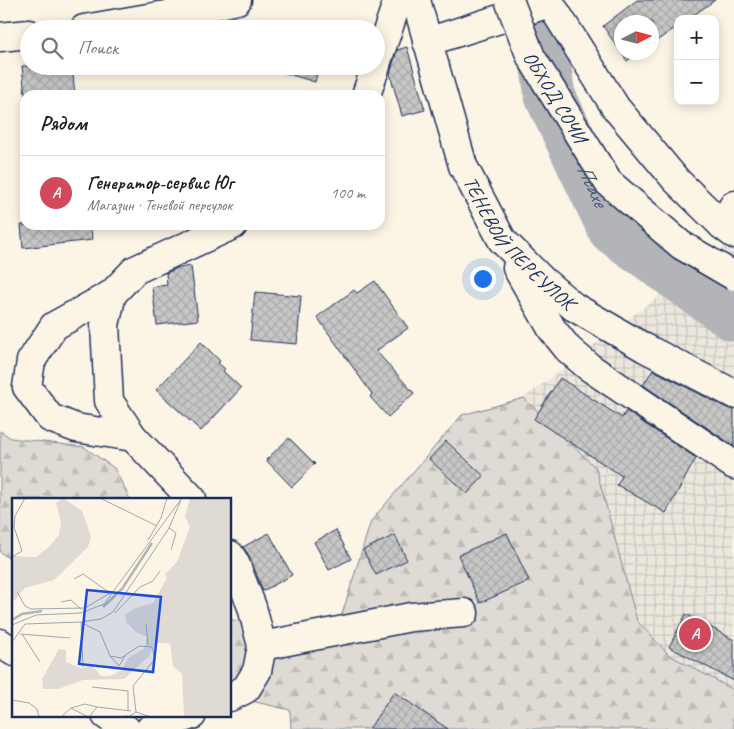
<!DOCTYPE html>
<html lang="ru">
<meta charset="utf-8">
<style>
:root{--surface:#fff;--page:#f6f6f6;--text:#202124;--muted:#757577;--line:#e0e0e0;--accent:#d1495b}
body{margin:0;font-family:Caveat,sans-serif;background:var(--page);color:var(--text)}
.controls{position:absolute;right:15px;top:15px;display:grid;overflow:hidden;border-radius:10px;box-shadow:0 2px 12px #0003}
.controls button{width:45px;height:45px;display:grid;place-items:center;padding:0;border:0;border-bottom:1px solid var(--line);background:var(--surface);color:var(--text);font:25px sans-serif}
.compass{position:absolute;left:614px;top:15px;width:45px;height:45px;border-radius:50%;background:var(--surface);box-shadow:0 2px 12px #0003;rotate:84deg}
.you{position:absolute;left:482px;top:278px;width:18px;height:18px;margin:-12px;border:4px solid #fff;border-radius:50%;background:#1a73e8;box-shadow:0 0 0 8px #1a73e833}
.badge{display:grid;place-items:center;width:32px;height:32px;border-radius:50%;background:var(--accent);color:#fff;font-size:16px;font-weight:700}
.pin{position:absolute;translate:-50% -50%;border:2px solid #fff;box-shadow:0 1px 5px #0006}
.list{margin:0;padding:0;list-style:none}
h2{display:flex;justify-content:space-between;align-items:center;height:65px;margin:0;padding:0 20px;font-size:21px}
h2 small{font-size:16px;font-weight:400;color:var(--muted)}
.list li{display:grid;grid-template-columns:32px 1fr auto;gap:15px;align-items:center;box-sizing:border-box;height:75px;padding:0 20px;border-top:1px solid var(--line)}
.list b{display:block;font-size:19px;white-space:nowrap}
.list p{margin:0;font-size:16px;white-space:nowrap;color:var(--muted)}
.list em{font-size:16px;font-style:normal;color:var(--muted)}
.icon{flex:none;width:28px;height:28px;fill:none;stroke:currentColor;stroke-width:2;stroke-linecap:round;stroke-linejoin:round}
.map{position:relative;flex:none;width:734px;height:729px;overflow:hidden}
.search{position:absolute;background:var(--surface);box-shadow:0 2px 12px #0003;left:20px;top:20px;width:365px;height:55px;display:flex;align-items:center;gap:12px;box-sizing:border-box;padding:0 18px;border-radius:28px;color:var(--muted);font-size:19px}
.panel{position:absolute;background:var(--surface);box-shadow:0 2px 12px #0003;left:20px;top:90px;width:365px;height:140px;border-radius:15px}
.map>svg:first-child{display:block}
.industrial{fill:url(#industrial-grid)}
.forest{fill:url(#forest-firs);stroke:#7d8599}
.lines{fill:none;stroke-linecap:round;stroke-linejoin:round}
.river{stroke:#b2b4b8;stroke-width:51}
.building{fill:url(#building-cross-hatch);stroke:#1b2f5e}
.minor-casing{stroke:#1b2f5e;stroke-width:31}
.minor{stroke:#fcf5e5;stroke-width:28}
.highway-bridge-casing{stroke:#1b2f5e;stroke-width:31;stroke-linecap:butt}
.highway-bridge{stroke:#fcf5e5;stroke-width:28}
.labels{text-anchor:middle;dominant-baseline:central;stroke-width:4.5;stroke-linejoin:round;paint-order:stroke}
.street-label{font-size:20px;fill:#1b2f5e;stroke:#fcf5e5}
.water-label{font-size:21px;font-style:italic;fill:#485779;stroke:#fcf5e5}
.inset-river{fill:none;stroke:#b2b4b8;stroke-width:2.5}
.inset-road{fill:none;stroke:#a2a6af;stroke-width:1}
.view{fill:#1d4ed8;fill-opacity:0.15;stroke:#1d4ed8;stroke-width:2.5}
.inset-edge{fill:none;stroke:#1b2f5e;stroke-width:2.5}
</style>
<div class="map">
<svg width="734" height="729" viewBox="0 0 734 729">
<defs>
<pattern id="industrial-grid" width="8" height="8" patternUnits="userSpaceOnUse" patternTransform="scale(1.25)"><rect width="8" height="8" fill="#ece7dc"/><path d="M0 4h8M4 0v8" fill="none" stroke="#cac6bf"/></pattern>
<pattern id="forest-firs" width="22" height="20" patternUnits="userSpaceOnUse" patternTransform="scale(1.25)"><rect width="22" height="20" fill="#dfdbd4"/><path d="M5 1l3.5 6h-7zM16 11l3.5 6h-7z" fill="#bfbcb8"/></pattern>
<pattern id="building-cross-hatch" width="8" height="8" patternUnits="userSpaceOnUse" patternTransform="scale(1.25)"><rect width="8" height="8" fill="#c8c7c6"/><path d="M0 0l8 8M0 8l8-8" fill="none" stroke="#ababac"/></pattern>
</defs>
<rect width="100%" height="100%" fill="#fcf5e5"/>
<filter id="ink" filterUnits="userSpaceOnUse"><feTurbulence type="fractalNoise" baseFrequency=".02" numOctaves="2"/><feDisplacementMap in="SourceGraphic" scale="10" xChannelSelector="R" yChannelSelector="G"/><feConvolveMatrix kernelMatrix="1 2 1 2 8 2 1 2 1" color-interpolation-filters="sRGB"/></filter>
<g filter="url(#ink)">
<path class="industrial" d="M734,239V690L669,655L637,621L596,468L524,398Z"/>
<g class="forest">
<path d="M524,398L596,468L637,621L669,655L734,690V729H291L290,710L230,696V619L285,635L335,637L371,521L462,415Z"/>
<path d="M0,431L11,438L84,447L114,468L130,499H14V562L0,552Z"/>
</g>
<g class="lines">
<path class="river" id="s1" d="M536,0L550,96L613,229L734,316"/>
</g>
<g class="building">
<path d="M637,0H715L688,19H678V26L652,44V22H622V52H639L627,61L603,26Z"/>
<path d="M407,47L425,110L402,116L390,74L397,50Z"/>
<path d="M22,66H72L75,95H25Z"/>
<path d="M266,66H319L315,82L265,67Z"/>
<path d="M21,225H91L92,240L23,248Z"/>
<path d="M191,266L198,320L157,325L152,287L167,285L166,273L178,268Z"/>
<path d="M375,281L408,328L376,351L414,393L388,417L370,397L372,394L317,317L354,290L357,293Z"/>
<path d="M255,292L301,296L297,344L250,340Z"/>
<path d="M201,342L220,361L218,363L225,369L223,371L241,388L201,431L156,390Z"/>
<path d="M653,370L727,408L734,410V446L643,385Z"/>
<path d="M560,378L622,418L626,411L696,458L666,513L617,485L622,476L534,419Z"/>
<path d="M289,438L315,464L292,487L266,460Z"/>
<path d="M446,441L484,476L467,494L429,459Z"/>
<path d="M336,530L351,559L329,570L314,542Z"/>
<path d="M269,533L292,575L263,591L250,557L243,547Z"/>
<path d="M507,533L529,581L480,603L458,555Z"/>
<path d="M395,535L407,560L376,575L363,550Z"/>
<path d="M686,614L734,640V681L669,647Z"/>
<path d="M394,692L448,729H369Z"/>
</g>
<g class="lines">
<g class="minor-casing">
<g id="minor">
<path id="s2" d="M416,0L463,166L502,240L542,280L574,307L645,348L734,394"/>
<path d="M549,0L550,3L616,108L676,180L722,225L734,234"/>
<path d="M84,29L189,11L237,0"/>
<path d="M0,37L29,34"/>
<path d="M427,42L550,3"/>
<path d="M376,64L398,0"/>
<path d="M366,95L376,66"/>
<path d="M722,225L734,205"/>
<path d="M517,268L552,329L568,349L589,367L734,465"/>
<path d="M112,294L54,326L31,361L27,387L50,418L76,428L133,437"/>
<path d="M192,499L133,437L109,401L105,325L112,294L135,270L233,225"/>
<path d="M230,555L235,563L252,607L262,646L257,671L246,689L230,697"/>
<path d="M0,643L14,652"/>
<path d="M262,646L411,617L464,613"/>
<path d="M106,715L126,729"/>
<path d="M150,729L192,715"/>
</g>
</g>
<use href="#minor" class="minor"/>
<g class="highway-bridge-casing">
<g id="highway-bridge">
<path id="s3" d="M509,0L531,57L608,182L681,245L734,276"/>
</g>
</g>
<use href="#highway-bridge" class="highway-bridge"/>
</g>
</g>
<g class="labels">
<g class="street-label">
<text stroke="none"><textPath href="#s3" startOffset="108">ОБХОД СОЧИ</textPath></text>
<text stroke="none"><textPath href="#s2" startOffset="269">ТЕНЕВОЙ ПЕРЕУЛОК</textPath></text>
</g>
<g class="water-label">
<text stroke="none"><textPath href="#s1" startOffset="196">Псахе</textPath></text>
</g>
</g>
<g transform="translate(12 498)">
<rect width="219" height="219" fill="#fcf5e5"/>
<path d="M51,0L70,13L79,39L76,49L42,82L13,90L0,105V58L24,59L37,49L47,37L49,24L44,5ZM178,0H219V219H172L170,176L161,168L158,146L154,145H143L137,158L112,181L71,182L46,191H31L30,181L47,151L54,152V164L69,170L80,167L89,178H98L110,172L116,160L132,151L135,139L124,134L114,124L113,117L121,111L141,105L155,80L153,76L165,64L178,29L173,18Z" fill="#dfdbd4"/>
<path class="inset-river" d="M91,109L110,91L140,45M0,122L10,116L30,113"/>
<path class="inset-road" d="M88,0L145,28M157,30L164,35L159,52M136,42L149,20L155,0M0,59L10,53L2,29L3,18L13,0M62,81L71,76L98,95M5,94L13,108L19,111L73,110L98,95M49,104L59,102L69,111M103,115L128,89L141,83L148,73M69,124L71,169M70,125L88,134L98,158L109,160L127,148L140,149L143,161L121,188L124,214L139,219M134,126L136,147M0,127L24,117L69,115L92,106L170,0M8,136L58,140M10,136L28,164M0,144L13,126L69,124L89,121L101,114L157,30L169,2M98,158L107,168L113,158M80,189L116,193V213M0,202L17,205L25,211L27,219M85,209L119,213M59,210L73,206L85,209L77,219M49,219L59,210L76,219M96,219L118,218L124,214"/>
<path class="view" d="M75,92L149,99L141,174L67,166Z"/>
<rect width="219" height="219" class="inset-edge"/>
</g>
</svg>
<div class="controls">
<button>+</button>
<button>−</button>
</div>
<svg class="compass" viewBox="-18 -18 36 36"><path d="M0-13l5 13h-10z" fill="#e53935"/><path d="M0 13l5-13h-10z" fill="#757577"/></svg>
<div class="you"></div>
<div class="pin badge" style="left:695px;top:634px">A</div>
<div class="search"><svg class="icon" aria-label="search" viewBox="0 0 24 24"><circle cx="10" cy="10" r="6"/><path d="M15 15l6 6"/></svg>Поиск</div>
<section class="panel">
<h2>Рядом<small></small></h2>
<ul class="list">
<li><span class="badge">A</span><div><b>Генератор-сервис Юг</b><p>Магазин · Теневой переулок</p></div><em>100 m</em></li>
</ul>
</section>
</div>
